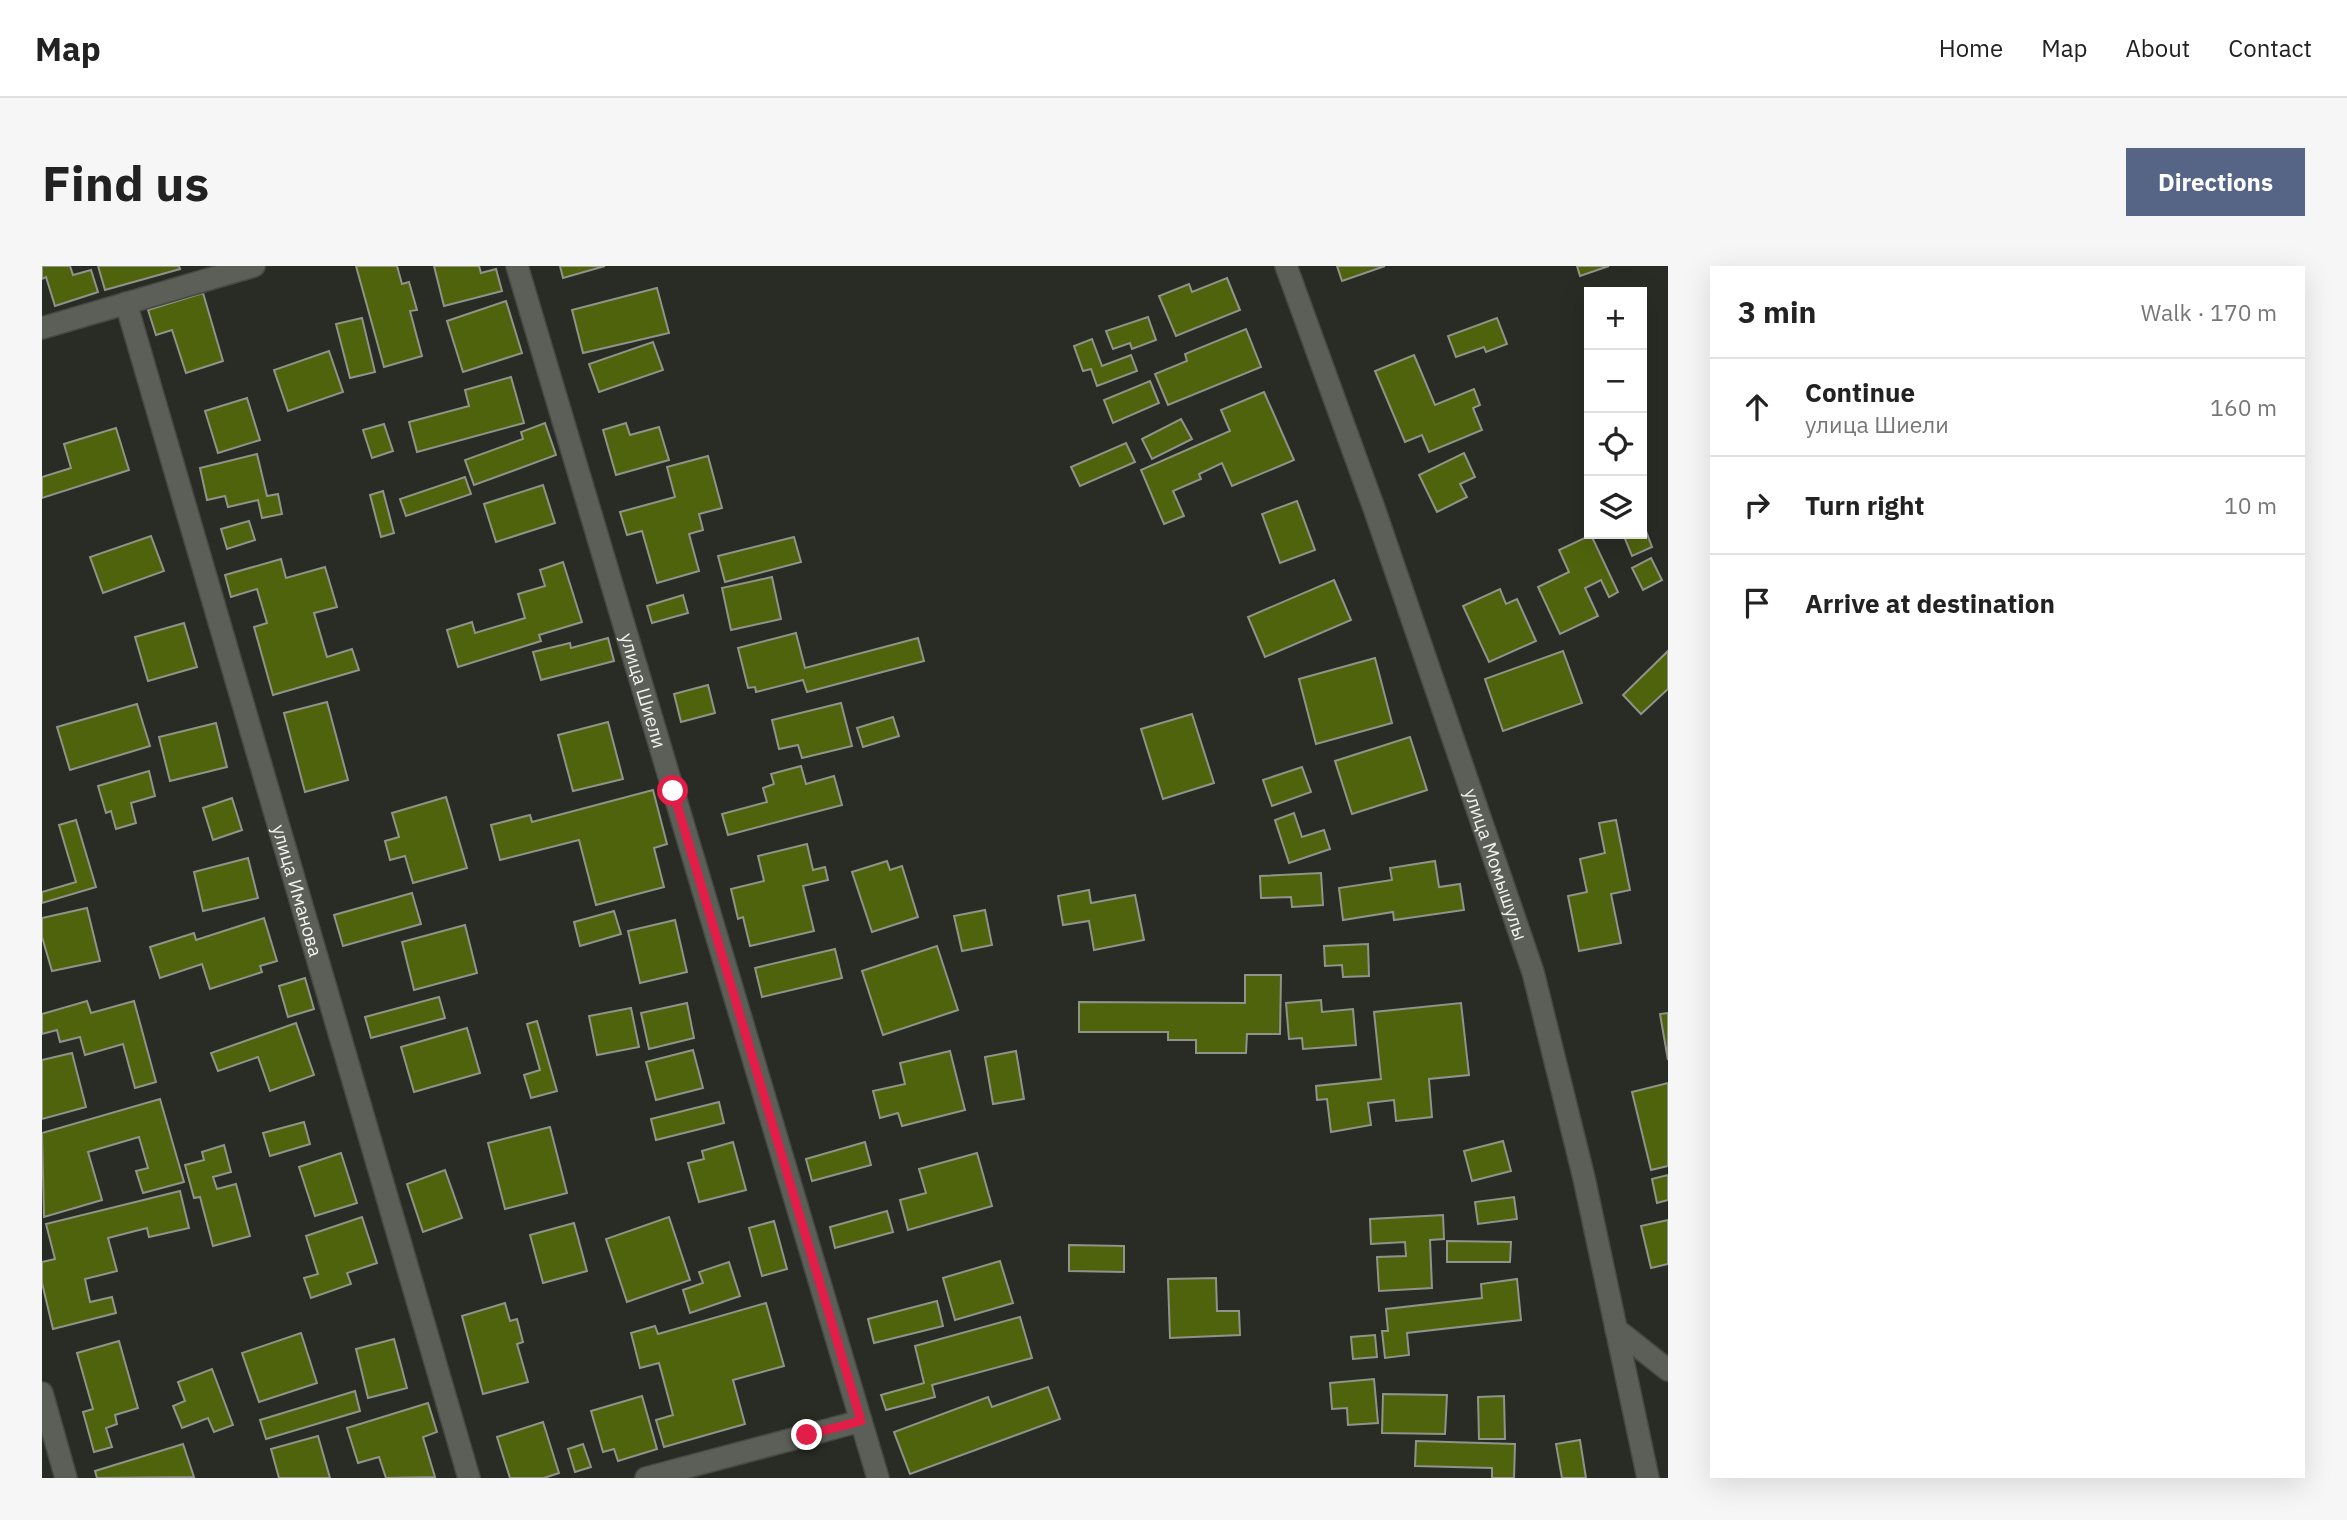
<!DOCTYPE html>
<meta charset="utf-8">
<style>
:root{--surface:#fff;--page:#f6f6f6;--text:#222;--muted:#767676;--line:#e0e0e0;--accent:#566585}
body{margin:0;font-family:"IBM Plex Sans",sans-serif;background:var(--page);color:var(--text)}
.controls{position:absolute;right:21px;top:21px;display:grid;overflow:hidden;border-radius:0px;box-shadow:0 7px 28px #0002}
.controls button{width:63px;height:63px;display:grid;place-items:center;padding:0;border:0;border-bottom:2px solid var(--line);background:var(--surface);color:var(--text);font:35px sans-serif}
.stop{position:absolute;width:21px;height:21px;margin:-16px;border:5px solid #e11d48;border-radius:50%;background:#fff}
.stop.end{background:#e11d48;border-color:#fff;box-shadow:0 2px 7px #0008}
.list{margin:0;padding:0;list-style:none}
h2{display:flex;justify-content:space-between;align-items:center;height:91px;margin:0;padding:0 28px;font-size:30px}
h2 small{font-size:23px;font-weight:400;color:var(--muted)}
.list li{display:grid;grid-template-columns:46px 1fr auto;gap:21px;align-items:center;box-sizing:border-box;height:98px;padding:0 28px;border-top:2px solid var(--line)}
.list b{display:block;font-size:26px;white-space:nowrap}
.list p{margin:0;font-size:23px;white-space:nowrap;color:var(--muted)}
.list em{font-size:23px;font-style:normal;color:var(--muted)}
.icon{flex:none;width:38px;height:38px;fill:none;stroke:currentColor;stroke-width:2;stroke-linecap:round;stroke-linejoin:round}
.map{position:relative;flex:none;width:1626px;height:1212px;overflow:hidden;border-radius:0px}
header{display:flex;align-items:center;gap:42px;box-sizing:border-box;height:98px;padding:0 35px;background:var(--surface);border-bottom:2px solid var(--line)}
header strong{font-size:33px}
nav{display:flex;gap:38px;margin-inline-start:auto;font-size:24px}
.intro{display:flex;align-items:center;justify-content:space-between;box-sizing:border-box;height:168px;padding:0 42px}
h1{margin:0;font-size:49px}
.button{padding:18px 32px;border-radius:0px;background:var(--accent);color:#fff;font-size:24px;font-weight:700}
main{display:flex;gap:42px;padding:0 42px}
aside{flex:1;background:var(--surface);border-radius:0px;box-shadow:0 7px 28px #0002}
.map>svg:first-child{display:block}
.building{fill:#4f630c;stroke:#90938a;stroke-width:2}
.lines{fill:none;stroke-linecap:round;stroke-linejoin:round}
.minor-casing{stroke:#474944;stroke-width:24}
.tertiary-casing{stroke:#474944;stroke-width:24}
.minor{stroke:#5c5f57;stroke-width:21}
.tertiary{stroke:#5c5f57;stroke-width:21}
.route{stroke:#e11d48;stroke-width:9}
.labels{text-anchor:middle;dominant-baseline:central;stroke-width:6;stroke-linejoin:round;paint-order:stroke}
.street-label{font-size:19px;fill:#f0f2ed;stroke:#292c25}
</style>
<header>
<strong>Map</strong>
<nav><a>Home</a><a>Map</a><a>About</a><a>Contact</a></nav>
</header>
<div class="intro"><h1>Find us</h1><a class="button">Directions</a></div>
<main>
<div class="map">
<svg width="1626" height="1212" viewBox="0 0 1626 1212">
<rect width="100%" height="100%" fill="#292c25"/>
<g class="building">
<path d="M0,0H28L31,9L49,4L56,26L13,40L4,11L0,13Z"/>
<path d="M56,0H137L138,3L63,24Z"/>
<path d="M314,0H355L360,18L367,16L375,44L368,45L380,90L342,101Z"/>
<path d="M392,0H437L439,7L454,3L460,25L402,40Z"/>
<path d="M518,0H563L521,12Z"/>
<path d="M1295,0H1343L1300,15Z"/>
<path d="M1535,0H1567L1538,10Z"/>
<path d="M1185,12L1198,44L1134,70L1117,30L1147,18L1150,26Z"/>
<path d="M615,22L627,67L541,87L530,44Z"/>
<path d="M161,27L181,95L144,107L130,64L114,69L106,44Z"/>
<path d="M464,35L480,87L421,106L405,55Z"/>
<path d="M1106,51L1114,74L1090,83L1088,77L1071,83L1064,65Z"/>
<path d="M320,52L333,106L308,112L294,58Z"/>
<path d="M1455,52L1465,78L1444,86L1442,81L1414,91L1406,70Z"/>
<path d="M1204,63L1219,101L1126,139L1113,108L1145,95L1143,88Z"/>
<path d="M1050,73L1060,100L1089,89L1095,105L1055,120L1049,103L1041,105L1032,80Z"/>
<path d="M611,76L621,104L557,126L547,98Z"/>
<path d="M287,85L301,126L246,145L232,104Z"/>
<path d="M1372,89L1393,139L1432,123L1438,139L1431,142L1440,164L1387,186L1380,169L1363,176L1333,105Z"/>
<path d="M469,111L482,157L375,186L367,156L427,140L423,124Z"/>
<path d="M1108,115L1117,137L1071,157L1062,134Z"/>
<path d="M1222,126L1252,194L1190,220L1180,197L1157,208L1159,213L1131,225L1142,250L1122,258L1099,204L1188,165L1179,144Z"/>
<path d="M205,132L218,174L176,187L163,145Z"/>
<path d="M1139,153L1150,173L1110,193L1100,173Z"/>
<path d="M503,157L514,189L432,219L423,194L481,173L479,166Z"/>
<path d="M584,157L588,169L617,161L627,194L574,209L561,164Z"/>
<path d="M342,158L351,185L330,192L321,164Z"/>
<path d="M74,162L87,204L0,232V211L29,202L22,178Z"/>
<path d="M1084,177L1093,196L1038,220L1029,201Z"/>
<path d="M1422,187L1433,211L1418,218L1425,231L1395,246L1377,209Z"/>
<path d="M215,188L225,230L236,228L240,248L220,252L216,234L186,241L183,230L165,234L158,202Z"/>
<path d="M666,190L680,242L657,248L661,264L647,268L657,305L615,317L600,265L585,269L578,246L633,231L625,201Z"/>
<path d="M423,211L429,228L364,250L358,233Z"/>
<path d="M501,219L513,257L454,276L442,238Z"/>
<path d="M341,225L352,267L339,271L328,229Z"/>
<path d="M1255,235L1273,284L1238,297L1220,248Z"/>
<path d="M207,255L213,274L185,283L179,263Z"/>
<path d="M1601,257L1610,281L1590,290L1581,268H1600Z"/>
<path d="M1549,269L1576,326L1567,331L1559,314L1543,322L1556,350L1518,368L1496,321L1527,306L1517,284Z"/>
<path d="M109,270L122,305L61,327L48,291Z"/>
<path d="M752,271L759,296L683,316L676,290Z"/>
<path d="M1609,292L1620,314L1601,324L1590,302Z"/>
<path d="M239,293L244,312L283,301L295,341L272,347L285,391L310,383L317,404L231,429L212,361L225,357L215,323L189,331L183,309Z"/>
<path d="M521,296L540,356L497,369L499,375L416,401L405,364L430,356L433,367L483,352L476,328L503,320L498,304Z"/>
<path d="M730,311L739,353L689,364L680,322Z"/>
<path d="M1292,314L1309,354L1223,391L1206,351Z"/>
<path d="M1458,323L1464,338L1475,333L1494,375L1447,396L1421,340Z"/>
<path d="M641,329L646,347L610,357L605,340Z"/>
<path d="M142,357L155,401L106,415L93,371Z"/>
<path d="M754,367L763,402L876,372L882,395L765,426L761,414L714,426L713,421L706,422L696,382Z"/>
<path d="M566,372L572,395L499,414L491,386L528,377L529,382Z"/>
<path d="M1521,385L1540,437L1461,465L1443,413Z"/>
<path d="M1626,385V423L1599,448L1581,429Z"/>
<path d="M1333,392L1350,457L1274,478L1257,413Z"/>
<path d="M666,419L673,447L639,456L632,428Z"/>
<path d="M285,436L306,514L263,526L242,447Z"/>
<path d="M799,437L810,480L760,492L756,479L737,483L730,454Z"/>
<path d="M95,438L108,480L28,504L15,461Z"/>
<path d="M1150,448L1172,517L1121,533L1099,463Z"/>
<path d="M851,451L857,470L821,481L815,462Z"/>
<path d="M566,456L581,513L531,525L516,469Z"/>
<path d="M174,457L185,501L128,515L117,471Z"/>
<path d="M1368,471L1385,524L1310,548L1293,495Z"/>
<path d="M759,500L764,518L792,510L800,539L686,569L680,548L725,536L721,522L732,518L729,508Z"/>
<path d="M1260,501L1269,526L1230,540L1221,514Z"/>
<path d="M107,505L113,530L89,537L94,557L74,563L69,545L64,547L56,520Z"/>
<path d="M611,524L625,578L612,582L622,621L554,639L537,574L458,594L449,559L488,549L490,556Z"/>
<path d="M404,531L425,602L371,617L363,590L348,594L343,575L357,571L350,547Z"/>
<path d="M190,532L200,564L171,574L161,542Z"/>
<path d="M1252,547L1260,571L1282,564L1288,583L1247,597L1233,554Z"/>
<path d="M34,554L54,621L0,637V626L34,616L17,559Z"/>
<path d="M1574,554L1588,624L1569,628L1579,677L1537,685L1526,630L1545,626L1538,593L1563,587L1557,557Z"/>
<path d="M765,578L771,604L783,601L786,614L761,620L772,665L708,680L701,651L696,653L689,623L722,615L716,590Z"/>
<path d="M206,592L216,632L161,645L152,606Z"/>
<path d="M845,595L848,604L860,600L876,651L830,666L810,606Z"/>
<path d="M1393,595L1397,621L1418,618L1422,644L1352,654L1351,646L1301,654L1297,622L1350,614L1348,602Z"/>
<path d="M1279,607L1281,639L1250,641L1249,631L1219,632L1218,610Z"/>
<path d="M1047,624L1049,637L1093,629L1102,674L1052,684L1047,655L1021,659L1016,630Z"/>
<path d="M370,627L379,658L301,680L292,649Z"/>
<path d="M45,642L58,695L10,705L0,671V652Z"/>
<path d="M943,644L950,679L920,685L912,650Z"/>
<path d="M572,645L579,668L538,680L532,656Z"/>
<path d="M222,652L235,695L218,700L220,706L168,723L160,698L118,712L108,681L152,667L154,674Z"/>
<path d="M633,654L645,706L598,717L586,665Z"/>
<path d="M423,659L435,707L372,724L360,676Z"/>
<path d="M1326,678L1327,710L1301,711L1300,699L1283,700L1282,680Z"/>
<path d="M895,680L916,744L841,769L820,705Z"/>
<path d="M793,683L800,712L720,731L713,702Z"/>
<path d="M1203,709H1239L1238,768H1205L1204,787H1154V774H1126V766H1037V736L1203,737Z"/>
<path d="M263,712L272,743L246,751L237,720Z"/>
<path d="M397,731L403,752L329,772L323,751Z"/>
<path d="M1279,734L1280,746L1311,743L1314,779L1261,783L1260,772L1247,773L1244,737Z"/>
<path d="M45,735L49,747L92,735L114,816L93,822L81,778L43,789L38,771L18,776L15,764L0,768V748Z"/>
<path d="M645,737L652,772L607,783L599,747Z"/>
<path d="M1419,737L1427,809L1387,813L1390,851L1354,855L1352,834L1326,837L1329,859L1289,866L1285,833L1275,834L1274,820L1339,813L1332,746Z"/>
<path d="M589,742L597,781L555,789L547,750Z"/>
<path d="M1626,747V794L1618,748Z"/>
<path d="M495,755L515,825L489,832L482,809L498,804L485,758Z"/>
<path d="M254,757L272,809L228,825L216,791L176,805L169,787Z"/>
<path d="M425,762L438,807L372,826L359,781Z"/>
<path d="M651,784L661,822L614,834L604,796Z"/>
<path d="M908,785L923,844L860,860L856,847L838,852L831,825L863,818L858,797Z"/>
<path d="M974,785L982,833L951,838L943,791Z"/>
<path d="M30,787L44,841L0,853V794Z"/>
<path d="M1626,817V900L1609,904L1590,826Z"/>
<path d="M118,833L142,916L101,927L94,905L106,902L97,871L46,886L60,934L2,951L0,867Z"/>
<path d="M677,836L682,857L614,874L609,853Z"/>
<path d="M262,856L268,878L228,890L221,867Z"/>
<path d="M508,861L525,927L463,943L446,877Z"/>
<path d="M1461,875L1469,905L1430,915L1422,885Z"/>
<path d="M691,876L704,924L657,936L646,897L662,893L660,885Z"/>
<path d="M823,876L829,899L770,915L764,893Z"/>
<path d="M182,879L189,906L171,911L175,923L194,918L208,970L171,980L158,931L152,932L143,899L162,894L160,886Z"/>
<path d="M299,887L315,937L273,950L257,901Z"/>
<path d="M935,887L950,940L866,964L858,934L884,927L877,903Z"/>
<path d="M403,904L420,952L381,966L365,918Z"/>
<path d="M1626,909V934L1615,937L1610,913Z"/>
<path d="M138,925L147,962L107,971L105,962L66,972L75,1005L43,1013L48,1036L70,1031L74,1047L11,1063L0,1017V996L13,993L4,958Z"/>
<path d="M1472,931L1475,953L1436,958L1433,936Z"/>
<path d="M845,945L851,966L793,982L788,961Z"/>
<path d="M1401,949L1402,973L1388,974L1390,1022L1337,1025L1335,991L1364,990L1363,976L1329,978L1328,953Z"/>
<path d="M320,951L335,997L305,1007L309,1018L269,1032L262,1012L276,1008L264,970Z"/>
<path d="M627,951L648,1014L585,1036L564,973Z"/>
<path d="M1626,954V998L1609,1002L1599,960Z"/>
<path d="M732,955L745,1003L720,1010L707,962Z"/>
<path d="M532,957L545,1005L501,1017L488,969Z"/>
<path d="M1405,975L1469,976L1468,996H1405Z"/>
<path d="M1027,979L1082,980V1006L1027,1005Z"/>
<path d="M958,995L971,1037L913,1054L901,1012Z"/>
<path d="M687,996L698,1030L648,1047L641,1024L661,1017L657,1006Z"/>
<path d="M1174,1012L1175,1045H1197L1198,1069L1128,1072L1126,1013Z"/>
<path d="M1475,1013L1479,1054L1365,1067L1367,1089L1343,1092L1340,1065H1346L1344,1043L1440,1032L1439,1018Z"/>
<path d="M895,1035L901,1060L832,1077L826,1053Z"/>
<path d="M463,1037L468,1055L475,1053L481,1076L475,1078L486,1116L441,1128L420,1050Z"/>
<path d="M724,1037L742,1100L691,1114L703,1158L622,1181L614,1154L631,1149L617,1097L598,1102L589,1067L613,1060L616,1068Z"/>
<path d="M978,1051L990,1092L890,1119L893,1131L844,1144L839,1129L882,1117L873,1080Z"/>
<path d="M259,1067L275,1117L217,1136L200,1087Z"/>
<path d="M1333,1069L1335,1091L1311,1093L1309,1071Z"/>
<path d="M352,1073L365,1122L326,1132L314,1083Z"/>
<path d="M77,1075L96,1142L73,1149L75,1158L64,1162L70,1181L52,1186L41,1146L51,1143L35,1087Z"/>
<path d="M170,1103L191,1159L172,1166L166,1152L140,1162L131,1140L143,1135L136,1116Z"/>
<path d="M1332,1113L1336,1157L1306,1159L1305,1142L1290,1143L1288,1117Z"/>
<path d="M1006,1121L1018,1153L868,1208L852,1166L946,1131L950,1141Z"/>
<path d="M313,1125L318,1145L224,1173L218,1154Z"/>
<path d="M1341,1128L1405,1129L1403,1168L1340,1167Z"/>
<path d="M600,1130L615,1183L576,1195L572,1183L561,1186L549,1145Z"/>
<path d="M1462,1130L1463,1173H1437L1436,1131Z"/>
<path d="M386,1137L395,1166L381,1171L393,1211L344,1212L337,1191L316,1197L305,1162Z"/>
<path d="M501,1156L517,1207L502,1212H468L455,1171Z"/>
<path d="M276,1170L288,1212H237L229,1183Z"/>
<path d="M1538,1174L1544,1212H1520L1514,1178Z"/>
<path d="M1374,1175L1473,1178L1472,1212H1450V1202L1373,1200Z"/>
<path d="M141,1178L152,1211L55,1212L53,1205Z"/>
<path d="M541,1178L549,1201L533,1206L526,1183Z"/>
</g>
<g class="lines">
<g class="minor-casing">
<g id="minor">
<path id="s1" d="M475,0L836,1212"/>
<path id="s2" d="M84,37L427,1212"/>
<path d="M0,62L212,0"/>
<path d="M1574,1063L1626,1104"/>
<path d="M0,1127L24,1212"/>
<path d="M604,1212L819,1155"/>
</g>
</g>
<g class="tertiary-casing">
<g id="tertiary">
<path id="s3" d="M1244,0L1332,242L1491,706L1542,912L1606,1212"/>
</g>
</g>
<use href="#minor" class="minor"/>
<use href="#tertiary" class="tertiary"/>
</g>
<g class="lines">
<path class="route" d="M631,525L819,1155L765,1169"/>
</g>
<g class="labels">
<g class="street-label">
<text stroke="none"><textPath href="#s1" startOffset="443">улица Шиели</textPath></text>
<text stroke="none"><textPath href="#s3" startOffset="634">улица Момышулы</textPath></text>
<text stroke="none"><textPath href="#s2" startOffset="612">улица Иманова</textPath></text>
</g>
</g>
</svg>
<div class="controls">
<button>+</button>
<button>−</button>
<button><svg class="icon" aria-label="locate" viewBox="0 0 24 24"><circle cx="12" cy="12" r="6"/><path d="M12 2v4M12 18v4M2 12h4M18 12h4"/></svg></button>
<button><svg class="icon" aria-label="layers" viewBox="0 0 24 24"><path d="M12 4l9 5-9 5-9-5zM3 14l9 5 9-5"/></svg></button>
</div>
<div class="stop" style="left:631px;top:525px"></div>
<div class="stop end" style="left:765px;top:1169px"></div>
</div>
<aside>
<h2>3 min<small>Walk · 170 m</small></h2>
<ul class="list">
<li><svg class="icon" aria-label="ahead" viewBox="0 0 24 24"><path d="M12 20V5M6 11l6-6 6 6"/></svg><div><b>Continue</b><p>улица Шиели</p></div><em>160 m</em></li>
<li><svg class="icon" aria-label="right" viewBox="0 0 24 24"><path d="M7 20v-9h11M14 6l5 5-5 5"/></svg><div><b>Turn right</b></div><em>10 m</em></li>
<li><svg class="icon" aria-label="arrive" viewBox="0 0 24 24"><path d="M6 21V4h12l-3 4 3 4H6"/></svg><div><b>Arrive at destination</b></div></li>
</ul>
</aside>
</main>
